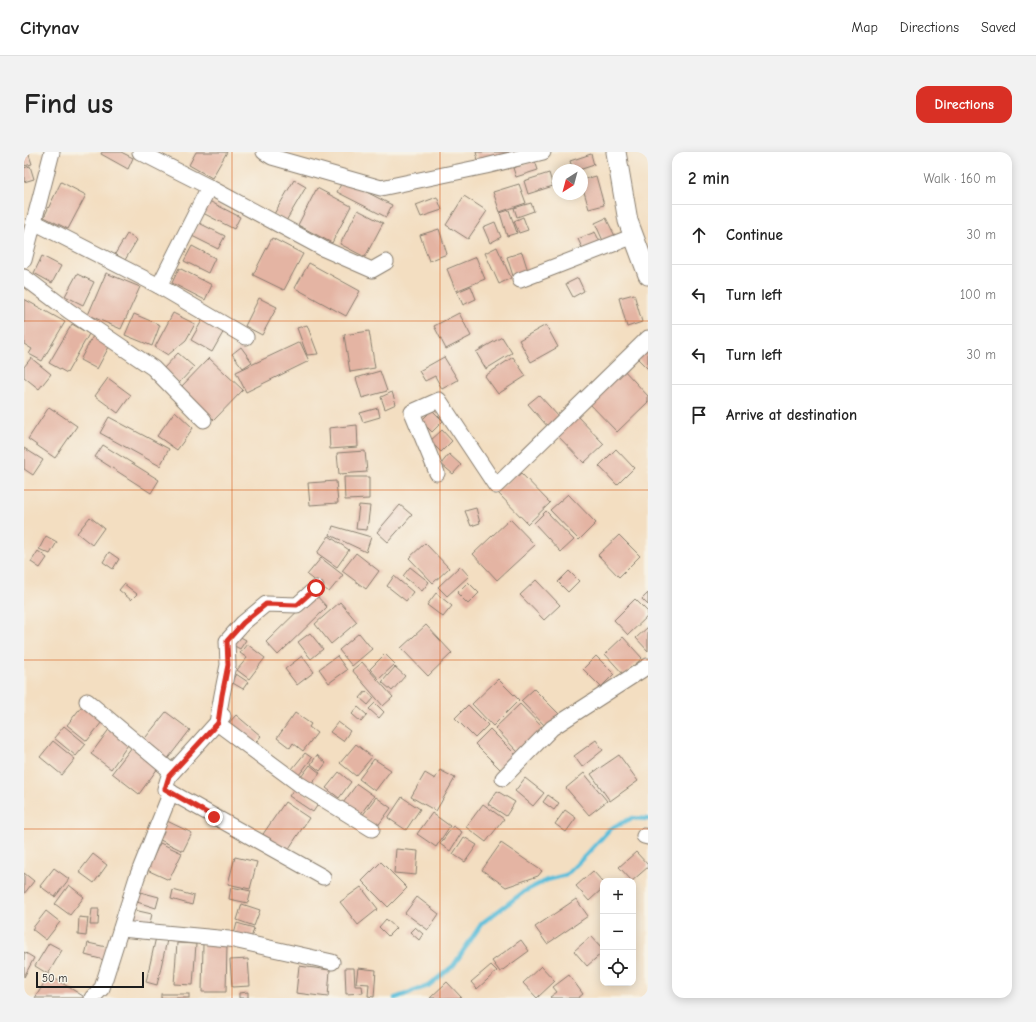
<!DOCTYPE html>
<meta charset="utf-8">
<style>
:root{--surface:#fff;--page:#f2f2f2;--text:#222;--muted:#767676;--line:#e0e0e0;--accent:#d93025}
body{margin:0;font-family:"Comic Neue",sans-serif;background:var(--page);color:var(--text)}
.controls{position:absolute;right:12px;bottom:12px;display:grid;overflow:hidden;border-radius:8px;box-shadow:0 2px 10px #0003}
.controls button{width:36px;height:36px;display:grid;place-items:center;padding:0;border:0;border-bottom:1px solid var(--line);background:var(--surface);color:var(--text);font:20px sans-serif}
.compass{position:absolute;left:528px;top:12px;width:36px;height:36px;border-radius:50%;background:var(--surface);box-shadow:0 2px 10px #0003;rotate:216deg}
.scale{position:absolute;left:12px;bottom:10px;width:108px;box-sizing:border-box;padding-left:4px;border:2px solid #1c1c1c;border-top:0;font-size:11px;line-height:14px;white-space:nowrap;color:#1c1c1c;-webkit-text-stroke:3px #f7f3e8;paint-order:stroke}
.stop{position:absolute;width:12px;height:12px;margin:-9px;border:3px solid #d93025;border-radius:50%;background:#fff}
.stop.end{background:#d93025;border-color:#fff;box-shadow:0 1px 4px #0008}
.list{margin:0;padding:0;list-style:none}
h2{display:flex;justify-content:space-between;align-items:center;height:52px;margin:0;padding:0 16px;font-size:17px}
h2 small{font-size:13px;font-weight:400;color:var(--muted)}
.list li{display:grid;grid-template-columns:26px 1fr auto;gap:12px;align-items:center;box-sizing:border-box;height:60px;padding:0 16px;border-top:1px solid var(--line)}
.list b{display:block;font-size:15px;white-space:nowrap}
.list em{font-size:13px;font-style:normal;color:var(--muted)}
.icon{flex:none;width:22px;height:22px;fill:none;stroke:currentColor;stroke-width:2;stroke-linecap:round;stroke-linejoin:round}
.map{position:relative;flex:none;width:624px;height:846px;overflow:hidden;border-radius:12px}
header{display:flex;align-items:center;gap:24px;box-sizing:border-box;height:56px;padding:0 20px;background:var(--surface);border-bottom:1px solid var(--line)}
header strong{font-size:19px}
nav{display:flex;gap:22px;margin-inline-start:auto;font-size:14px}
.intro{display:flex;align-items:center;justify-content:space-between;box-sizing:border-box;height:96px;padding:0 24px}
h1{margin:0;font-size:28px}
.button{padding:10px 18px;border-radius:12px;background:var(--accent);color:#fff;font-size:14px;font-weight:700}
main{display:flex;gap:24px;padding:0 24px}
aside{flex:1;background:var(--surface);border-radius:12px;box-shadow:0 2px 10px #0003}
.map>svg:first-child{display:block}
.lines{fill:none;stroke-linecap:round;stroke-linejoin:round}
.stream{stroke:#5cbeda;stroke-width:4.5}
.building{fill:#e4b4a3}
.minor-casing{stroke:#887d6e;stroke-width:17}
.major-casing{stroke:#887d6e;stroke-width:21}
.minor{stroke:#fff;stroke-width:15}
.major{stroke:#fff;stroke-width:19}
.route{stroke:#d93025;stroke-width:5}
.grid{fill:none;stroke:#d4530e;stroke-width:1;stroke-opacity:0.55}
</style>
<header>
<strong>Citynav</strong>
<nav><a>Map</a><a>Directions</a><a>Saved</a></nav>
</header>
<div class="intro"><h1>Find us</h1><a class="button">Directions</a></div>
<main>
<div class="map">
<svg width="624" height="846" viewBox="0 0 624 846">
<rect width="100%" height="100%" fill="#f7f3e8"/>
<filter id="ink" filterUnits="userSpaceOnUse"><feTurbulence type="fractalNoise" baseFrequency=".025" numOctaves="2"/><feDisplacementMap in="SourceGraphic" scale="8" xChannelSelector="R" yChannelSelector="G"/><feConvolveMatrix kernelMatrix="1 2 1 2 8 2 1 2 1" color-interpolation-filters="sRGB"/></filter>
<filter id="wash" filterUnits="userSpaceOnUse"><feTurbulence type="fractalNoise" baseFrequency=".012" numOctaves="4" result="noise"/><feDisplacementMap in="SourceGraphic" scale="16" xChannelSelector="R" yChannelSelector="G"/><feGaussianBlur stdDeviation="0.9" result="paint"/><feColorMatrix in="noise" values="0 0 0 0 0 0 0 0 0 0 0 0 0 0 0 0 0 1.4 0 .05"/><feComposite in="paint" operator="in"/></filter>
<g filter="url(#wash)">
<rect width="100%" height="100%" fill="#f3dec1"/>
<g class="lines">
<path class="stream" d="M371,846L404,834L429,814L458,771L501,739L523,728L542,723L563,702L586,677L608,666L624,667"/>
</g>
<g id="blocks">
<g class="building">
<path d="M0,0H4L8,12L0,14Z"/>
<path d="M78,0H97L109,6L104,17L77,2Z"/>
<path d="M172,0H203L188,26L165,13Z"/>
<path d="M452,0H499L455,12Z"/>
<path d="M567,2L570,13L555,18H549L546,9Z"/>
<path d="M511,9L514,18L492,25L489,16Z"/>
<path d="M6,14L10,27L0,30V16Z"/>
<path d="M525,21L529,34L504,42L500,29Z"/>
<path d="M572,24L580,53L565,57L558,33V28Z"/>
<path d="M270,28L282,35L262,69L250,62Z"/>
<path d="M319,28L368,53L362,65L313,40Z"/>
<path d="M37,30L62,43L44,77L20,65Z"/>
<path d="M495,32L502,51L476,60L469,40Z"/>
<path d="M293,36L327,54L308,91L274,73Z"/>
<path d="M440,44L463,59L444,87L422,73Z"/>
<path d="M413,45L418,58L397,65L392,53Z"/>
<path d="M185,49L216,65L210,77L179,61Z"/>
<path d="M507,51L510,59L493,65L490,56Z"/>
<path d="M334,58L359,71L341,105L316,92Z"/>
<path d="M485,58L493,81L483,84L476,61Z"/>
<path d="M499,65L504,78L495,81L490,69Z"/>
<path d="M582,66L592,86L580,91L571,71Z"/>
<path d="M471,70L477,85L466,91L459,75Z"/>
<path d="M175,71L201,84L194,97L168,84Z"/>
<path d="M415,77L423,102L405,109L396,83Z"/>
<path d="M571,80L577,92L560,100L554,87Z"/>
<path d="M103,82L113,88L101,108L91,102Z"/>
<path d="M248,86L279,102L260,138L229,123Z"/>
<path d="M168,94L191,106L184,121L160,109Z"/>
<path d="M473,95L487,126L475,132L461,101Z"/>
<path d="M498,100L504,119L489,124L483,105Z"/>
<path d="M18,104L37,114L28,131L10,121Z"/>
<path d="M452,105L461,127L432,139L423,117Z"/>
<path d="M285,111L336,139L322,164L271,136Z"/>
<path d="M155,116L188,133L181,148L148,131Z"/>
<path d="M82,121L116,135L97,177L64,163Z"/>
<path d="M53,122L70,130L59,153L41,144Z"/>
<path d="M554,126L560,139L549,145L542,132Z"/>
<path d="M447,134L452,147L439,153L433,140Z"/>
<path d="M610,142L618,170L603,175L595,146Z"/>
<path d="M235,146L253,155L238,183L221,174Z"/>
<path d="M0,147L41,170L18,209L5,202L8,197L0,192Z"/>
<path d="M149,161L171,172L162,188L144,203L131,195Z"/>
<path d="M435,161L447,184L422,197L410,174Z"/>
<path d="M110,162L136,173L128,194L101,183Z"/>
<path d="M180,165L201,177L188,200L167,188Z"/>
<path d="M48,172L65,182L43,221L25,211Z"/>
<path d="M283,173L294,202L283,203L273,176Z"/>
<path d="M522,173L534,195L507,210L495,188Z"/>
<path d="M345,179L351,216L326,220L320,183Z"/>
<path d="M69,184L86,193L73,217L56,208Z"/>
<path d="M478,185L488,201L462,217L452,200Z"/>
<path d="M276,190L285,209L222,240L212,220Z"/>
<path d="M624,193V217L612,205Z"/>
<path d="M217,195L228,210L219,216L208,202Z"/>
<path d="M154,201L170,215L155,231L139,217Z"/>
<path d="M420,205L434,228L418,237L411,224L401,229L395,219Z"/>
<path d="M489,205L502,224L474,242L461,224Z"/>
<path d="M7,206L27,222L15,237L0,225V215Z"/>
<path d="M185,206L219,238L190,268L156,236Z"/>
<path d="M598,216L624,244V250L593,280L563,249Z"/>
<path d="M356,219L363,239L338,246L332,226Z"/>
<path d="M84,226L107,243L94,261L71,244Z"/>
<path d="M368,240L372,252L361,257L357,245Z"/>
<path d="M515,243L535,265L524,275L504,252Z"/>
<path d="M25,255L53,274L31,306L4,287Z"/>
<path d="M354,256L356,265L339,270L336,261Z"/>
<path d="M408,258L419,269L408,280L397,269Z"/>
<path d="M151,259L169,276L153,298L133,284Z"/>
<path d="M552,263L580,292L560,311L532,282Z"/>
<path d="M85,265L145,297L136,314L76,281Z"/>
<path d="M333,273L334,295L306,297L305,276Z"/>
<path d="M418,278L428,289L417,300L406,289Z"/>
<path d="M79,293L135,328L127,341L71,305Z"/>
<path d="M0,296L19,308L9,323L0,317Z"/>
<path d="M592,297L610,316L593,333L575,314Z"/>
<path d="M341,299L343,320L315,322L313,301Z"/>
<path d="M425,302L437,313L429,322L417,312Z"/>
<path d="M495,319L526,351L504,372L473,340Z"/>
<path d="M320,325H345V347L321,348Z"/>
<path d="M312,329L314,351L286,353L284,331Z"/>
<path d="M544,342L572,371L555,388L526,358Z"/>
<path d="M335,353L346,354L343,378L332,377Z"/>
<path d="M376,353L388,363L364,390L353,380Z"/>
<path d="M452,356L456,371L447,374L441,359Z"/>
<path d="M522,359L550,388L537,400L510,371Z"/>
<path d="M66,365L80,376L68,393L53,381Z"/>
<path d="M486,367L511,393L473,428L449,402Z"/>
<path d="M309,374L347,385L342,400L306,383Z"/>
<path d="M595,383L616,404L595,425L574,403Z"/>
<path d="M22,384L33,390L26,402L15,397Z"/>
<path d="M305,384L325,398L313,415L293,401Z"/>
<path d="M401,391L425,416L409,431L385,406Z"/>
<path d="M14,399L23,406L16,416L7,410Z"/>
<path d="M85,400L95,407L89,417L79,410Z"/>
<path d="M332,401L355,419L342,437L318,419Z"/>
<path d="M297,406L319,423L305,440L283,423Z"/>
<path d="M436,414L445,424L423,444L414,435Z"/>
<path d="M386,415L405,430L398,439L379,424Z"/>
<path d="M545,419L555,429L544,440L534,430Z"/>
<path d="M370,424L389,440L382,449L363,434Z"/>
<path d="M512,428L536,453L520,468L496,443Z"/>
<path d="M444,430L455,441L444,452L433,441Z"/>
<path d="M100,432L113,442L107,448L95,438Z"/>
<path d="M412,441L428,454L419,465L403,453Z"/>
<path d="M624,441V453L618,447Z"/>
<path d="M291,442L303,455L254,503L242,490Z"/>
<path d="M611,447L624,460V464L604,483L590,468Z"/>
<path d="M316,450L333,470L307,492L291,472Z"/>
<path d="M402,473L428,501L404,524L377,496Z"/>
<path d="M624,475V499L612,486Z"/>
<path d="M286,481L299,497L287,507L274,490Z"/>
<path d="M335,481L348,497L328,514L315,498Z"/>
<path d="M213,483L222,488L216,497L207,492Z"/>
<path d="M599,485L618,506L600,523L581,502Z"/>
<path d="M223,492L241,506L225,527L213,518L223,506L216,501Z"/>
<path d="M361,502L371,512L355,527L346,517Z"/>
<path d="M278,504L290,520L273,533L261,517Z"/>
<path d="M313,504L323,518L305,531L295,517Z"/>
<path d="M572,504L590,522L577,535L559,517Z"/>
<path d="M338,510L369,545L359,554L328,518Z"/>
<path d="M371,515L381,524L368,539L358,530Z"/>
<path d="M212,522L224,530L219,537L207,530Z"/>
<path d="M474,527L495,548L469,574L448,552Z"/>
<path d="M510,537L536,563L523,576L497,549Z"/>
<path d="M342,539L350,546L344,553L336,546Z"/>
<path d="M61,550L81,566L63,589L43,573Z"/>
<path d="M351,551L360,560L355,566L345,557Z"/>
<path d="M496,552L519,576L494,600L471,576Z"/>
<path d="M444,553L464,573L451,586L431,566Z"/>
<path d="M334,555L343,563L337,570L328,562Z"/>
<path d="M142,560L166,578L142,609L118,590Z"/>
<path d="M271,561L287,572L285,575L293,581L279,599L269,591L266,596L253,586Z"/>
<path d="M212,563L237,584L228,595L202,574Z"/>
<path d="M314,570L326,579L319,589L306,580Z"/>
<path d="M40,574L62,592L52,604L30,586Z"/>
<path d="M86,576L106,590L87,617L67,602Z"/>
<path d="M466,577L494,605L479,620L451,592Z"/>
<path d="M572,588L579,598L558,615L550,604Z"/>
<path d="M29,589L51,607L38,623L16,605Z"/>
<path d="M332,592L348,605L332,624L316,611Z"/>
<path d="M108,595L134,616L115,642L88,621Z"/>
<path d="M281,601L288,606L275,623L268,617Z"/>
<path d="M293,603L302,611L296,619L287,612Z"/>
<path d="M595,603L614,629L586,649L567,622Z"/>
<path d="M350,607L367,618L351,639L335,627Z"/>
<path d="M286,613L296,621L287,633L277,625Z"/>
<path d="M416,618L431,626L412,659L387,645L401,621L411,627Z"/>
<path d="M315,620L327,630L315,646L302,636Z"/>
<path d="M560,621L583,649L565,663L542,636Z"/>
<path d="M501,626L520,641L509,654L491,639Z"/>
<path d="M333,632L350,644L336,663L319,651Z"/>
<path d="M271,635L295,651L289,660L265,644Z"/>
<path d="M473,639L491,650L482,664L464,652Z"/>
<path d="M524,643L535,651L530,658L519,650Z"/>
<path d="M352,645L367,656L353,675L338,664Z"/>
<path d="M378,645L396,657L382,678L364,666Z"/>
<path d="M261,650L285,666L262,701L237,685Z"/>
<path d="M459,652L480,667L462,690L442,675Z"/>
<path d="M541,658L552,666L542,680L531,672Z"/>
<path d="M408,661L426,674L412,695L393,682Z"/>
<path d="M143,669L168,681L159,699L134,687Z"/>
<path d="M429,674L438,680L426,699L416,692Z"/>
<path d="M440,685L453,693L441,710L429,702Z"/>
<path d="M136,691L158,701L145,728L123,718Z"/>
<path d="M477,691L518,719L514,724L482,735L458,718Z"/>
<path d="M372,697L394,699L392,723L370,721Z"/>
<path d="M612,700L624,713V715L608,729L595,715Z"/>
<path d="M69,702L83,713L70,731L55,720Z"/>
<path d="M211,705L233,710L226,737L204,732Z"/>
<path d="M357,710L383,736L364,755L338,729Z"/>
<path d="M30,716L45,727L31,745L16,734Z"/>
<path d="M569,719L579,730V736L565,749L552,734Z"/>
<path d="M0,721L10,729L0,742Z"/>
<path d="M45,733L60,745L46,763L31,752Z"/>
<path d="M207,735L227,739L224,751L205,747Z"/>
<path d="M337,735L354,757L334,773L316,750Z"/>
<path d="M149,738L170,744L168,753L147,747Z"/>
<path d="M116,740L135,745L132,756L113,750Z"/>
<path d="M393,745L415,762L404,778L381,761Z"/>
<path d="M552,747L564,764L523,792L511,775Z"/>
<path d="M218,752L236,758L230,774L213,768Z"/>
<path d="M68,757H75L74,773H66Z"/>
<path d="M110,758L128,762L125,775L107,771Z"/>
<path d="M22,759L36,770L22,788L8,777Z"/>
<path d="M55,765L64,766L62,784L54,783Z"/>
<path d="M362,767L372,776L364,784L355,775Z"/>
<path d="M213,771L230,776L227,787L210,782Z"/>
<path d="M391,775L399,782L395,788L386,780Z"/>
<path d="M567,784L579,797V800L563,814L550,799Z"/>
<path d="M132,785L143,788L133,833L122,830Z"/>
<path d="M497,788L505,799L476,820L468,809Z"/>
<path d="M25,791L38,798L24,822L11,814Z"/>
<path d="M64,791L87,796L84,809L61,803Z"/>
<path d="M153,791L172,792L169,833L150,832Z"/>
<path d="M179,792L203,793L202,840H178Z"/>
<path d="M0,800L10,806L0,825Z"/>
<path d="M224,807L226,834L208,835L206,808Z"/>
<path d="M467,813L473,819L453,837L447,830Z"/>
<path d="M275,814L306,818L304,845L272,841Z"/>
<path d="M517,814L531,829L513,846L499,831Z"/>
<path d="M321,816H330L331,834H338L339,841L322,842Z"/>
<path d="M334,816L352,818L350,845L344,844L345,832L332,831Z"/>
<path d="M25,823L59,844V846H11Z"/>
<path d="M545,823L559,842L554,846H527L526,845L533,840L529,835Z"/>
<path d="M423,830L437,845L435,846H406Z"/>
<path d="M224,840V846H215V841Z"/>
<rect x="137" y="842" width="28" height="4"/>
</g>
</g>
</g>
<g filter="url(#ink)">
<use href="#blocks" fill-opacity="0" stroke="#887d6e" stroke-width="1"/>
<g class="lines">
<g class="minor-casing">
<g id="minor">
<path d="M116,0L185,35L300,97L348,118L362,110"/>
<path d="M240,0L248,5L357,36L462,14L519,0"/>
<path d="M10,70L135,134L222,185"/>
<path d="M0,108L28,0"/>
<path d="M0,125L45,159L129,216L180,268"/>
<path d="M496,128L610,84"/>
<path d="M135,134L185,35"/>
<path d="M413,321L388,260L415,248L472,334L624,186"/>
<path d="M292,436L273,453L242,452L219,471L203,489L204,513L198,543L193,571L275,632L348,677"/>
<path d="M63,549L148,620"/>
<path d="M199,564L145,624L141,637L299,725"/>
<path d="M479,626L528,576L624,514"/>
<path d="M620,684L624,685"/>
<path d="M97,777L205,787L308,810"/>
<path d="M68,846L78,836L113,725L147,640"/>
</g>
</g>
<g class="major-casing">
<path id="major" d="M592,0L604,69L624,123"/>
</g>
<use href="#minor" class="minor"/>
<use href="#major" class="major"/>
</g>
</g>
<g class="lines" filter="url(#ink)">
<path class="route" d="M190,665L141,637L145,624L194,571L198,543L204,513L203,489L219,471L242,452L273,453L292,436"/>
</g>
<path class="grid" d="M208,0V846M416,0V846M0,169H624M0,338H624M0,508H624M0,677H624"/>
</svg>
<div class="controls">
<button>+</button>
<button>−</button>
<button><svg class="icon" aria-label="locate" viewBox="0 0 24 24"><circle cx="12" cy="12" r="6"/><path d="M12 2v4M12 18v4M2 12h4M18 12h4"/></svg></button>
</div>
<svg class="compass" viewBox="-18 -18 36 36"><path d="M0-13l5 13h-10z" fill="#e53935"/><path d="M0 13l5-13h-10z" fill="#767676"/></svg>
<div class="scale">50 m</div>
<div class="stop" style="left:292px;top:436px"></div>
<div class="stop end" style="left:190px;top:665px"></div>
</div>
<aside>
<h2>2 min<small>Walk · 160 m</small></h2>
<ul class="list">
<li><svg class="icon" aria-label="ahead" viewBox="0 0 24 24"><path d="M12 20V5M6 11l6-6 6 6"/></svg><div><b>Continue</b></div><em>30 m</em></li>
<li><svg class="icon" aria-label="left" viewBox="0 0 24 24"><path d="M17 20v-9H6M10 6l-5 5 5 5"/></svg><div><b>Turn left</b></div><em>100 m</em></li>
<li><svg class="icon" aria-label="left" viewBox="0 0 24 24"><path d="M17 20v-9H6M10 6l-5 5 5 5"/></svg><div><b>Turn left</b></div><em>30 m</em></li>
<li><svg class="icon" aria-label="arrive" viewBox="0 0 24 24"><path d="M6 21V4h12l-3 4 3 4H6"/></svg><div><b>Arrive at destination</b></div></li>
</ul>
</aside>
</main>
